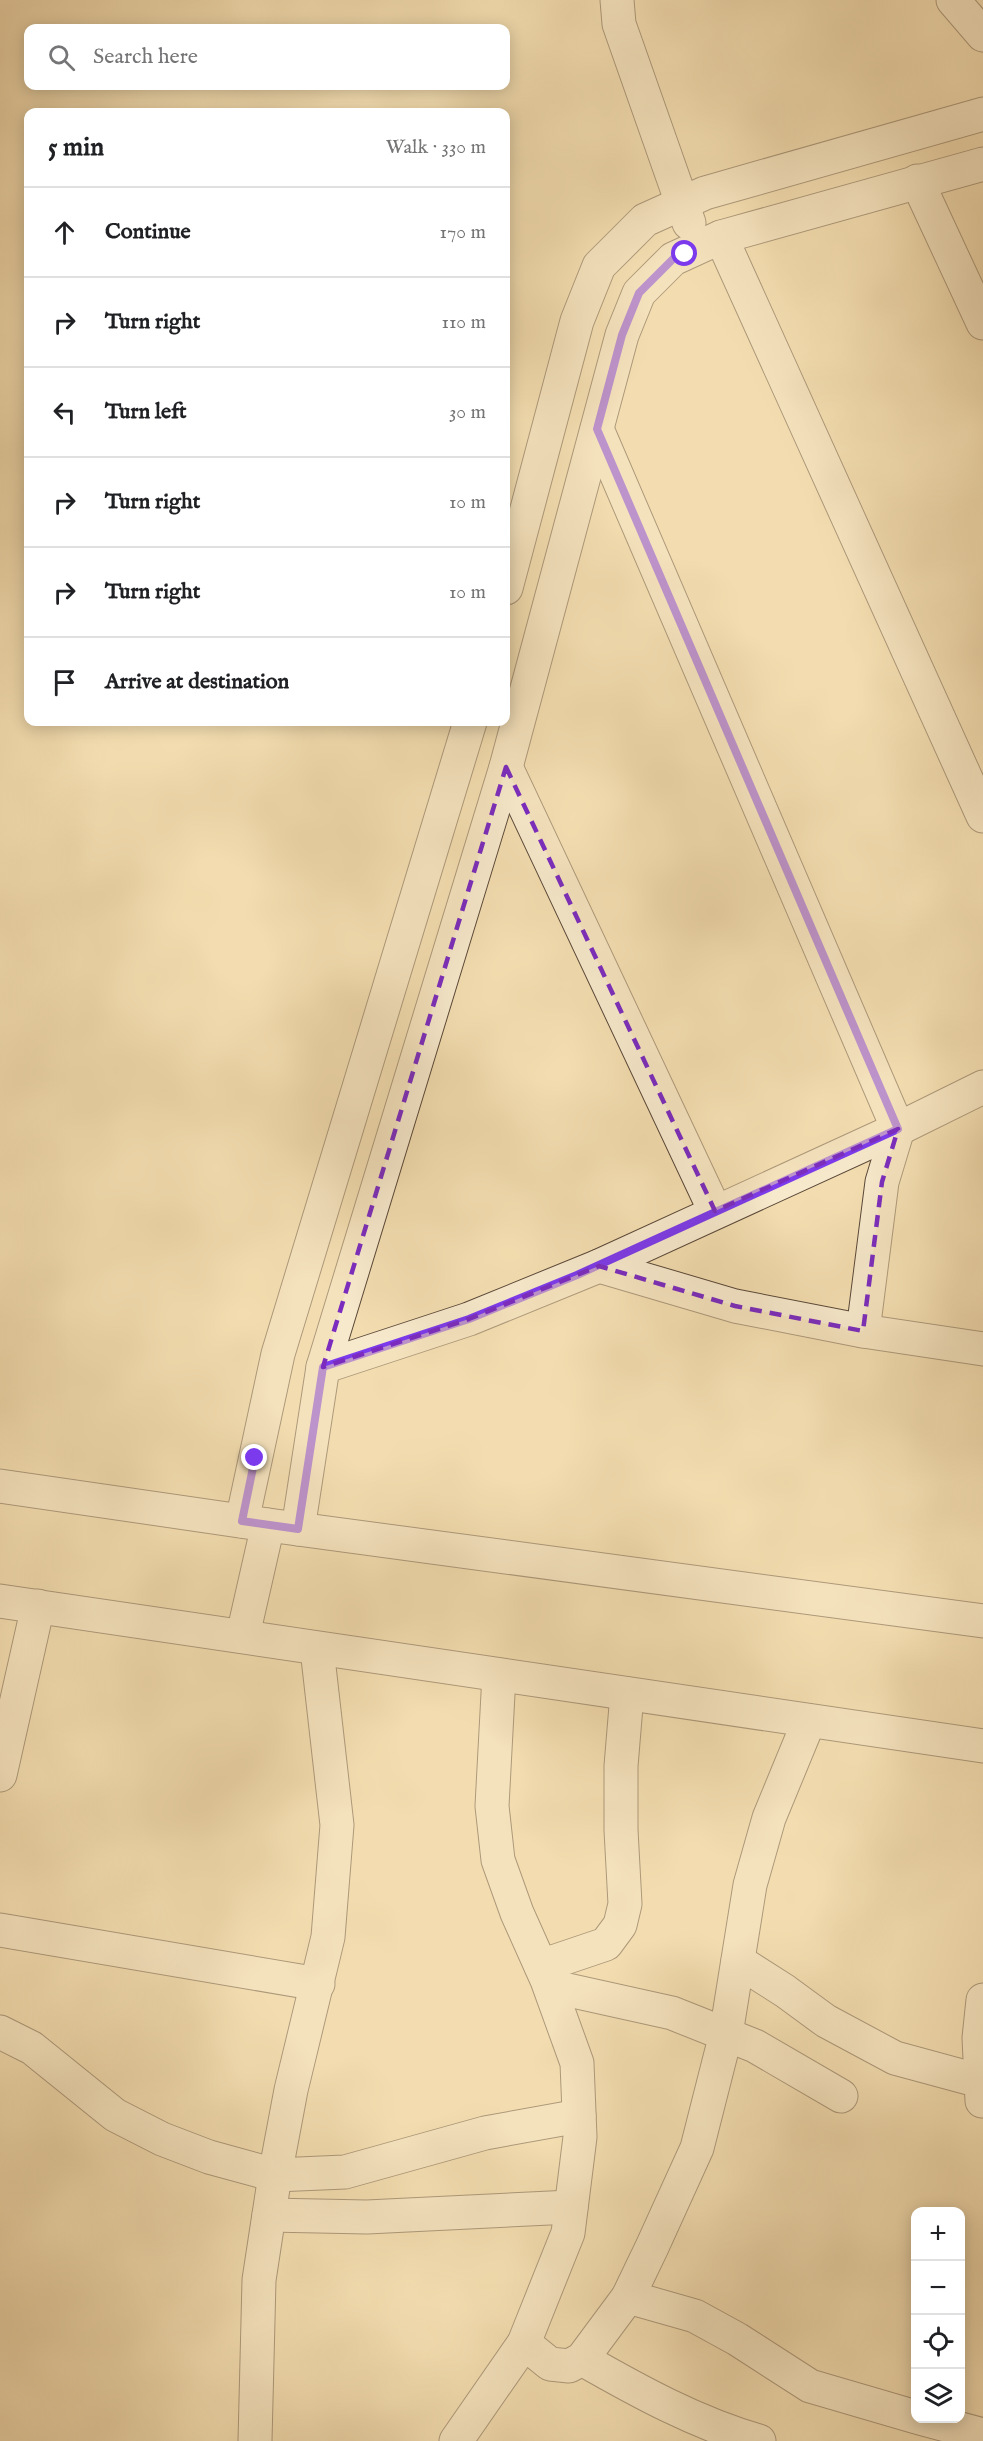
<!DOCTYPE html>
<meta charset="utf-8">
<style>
:root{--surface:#fff;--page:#f2f2f2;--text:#202124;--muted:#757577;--line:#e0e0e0}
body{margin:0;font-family:"IM FELL English",serif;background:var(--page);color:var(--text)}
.controls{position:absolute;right:18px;bottom:18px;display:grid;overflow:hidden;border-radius:12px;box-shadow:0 3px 15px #0003}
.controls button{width:54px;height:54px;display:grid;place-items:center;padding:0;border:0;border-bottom:2px solid var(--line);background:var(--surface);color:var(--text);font:30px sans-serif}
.stop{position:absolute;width:18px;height:18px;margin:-14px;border:4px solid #7c3aed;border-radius:50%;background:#fff}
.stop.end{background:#7c3aed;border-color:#fff;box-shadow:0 2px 6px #0008}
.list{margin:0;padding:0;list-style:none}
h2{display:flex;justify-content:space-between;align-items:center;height:78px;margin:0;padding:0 24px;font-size:26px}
h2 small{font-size:20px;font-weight:400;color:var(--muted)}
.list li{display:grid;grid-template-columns:39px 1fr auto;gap:18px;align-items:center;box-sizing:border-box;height:90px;padding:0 24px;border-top:2px solid var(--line)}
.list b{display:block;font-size:22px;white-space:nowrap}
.list em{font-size:20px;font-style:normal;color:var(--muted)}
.icon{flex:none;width:33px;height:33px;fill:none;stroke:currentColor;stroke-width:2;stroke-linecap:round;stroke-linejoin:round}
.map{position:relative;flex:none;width:983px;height:2441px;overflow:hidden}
.search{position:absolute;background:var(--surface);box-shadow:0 3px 15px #0003;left:24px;top:24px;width:486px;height:66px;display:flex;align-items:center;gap:15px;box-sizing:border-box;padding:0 21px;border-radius:12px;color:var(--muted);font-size:22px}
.panel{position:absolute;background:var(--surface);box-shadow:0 3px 15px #0003;left:24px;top:108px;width:486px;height:618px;border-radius:12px}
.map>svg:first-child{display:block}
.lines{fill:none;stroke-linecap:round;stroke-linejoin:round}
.minor-casing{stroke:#5a4839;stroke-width:35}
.minor{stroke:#f7e9cc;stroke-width:33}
.route{stroke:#7c3aed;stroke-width:8}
.marked{fill:none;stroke:#7b2cbf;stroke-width:4.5;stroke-dasharray:12 8;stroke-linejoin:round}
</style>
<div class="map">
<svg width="983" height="2441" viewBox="0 0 983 2441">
<rect width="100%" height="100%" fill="#f3ddb0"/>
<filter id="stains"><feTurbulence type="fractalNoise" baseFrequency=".00333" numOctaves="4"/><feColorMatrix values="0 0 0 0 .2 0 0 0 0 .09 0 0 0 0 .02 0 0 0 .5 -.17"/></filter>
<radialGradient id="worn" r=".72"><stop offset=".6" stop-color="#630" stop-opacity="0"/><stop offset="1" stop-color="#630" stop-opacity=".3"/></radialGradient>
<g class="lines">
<g class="minor-casing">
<g id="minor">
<path d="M617,0L619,24L689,223"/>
<path d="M953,0L983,35"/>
<path d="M917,181L983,323"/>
<path d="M721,237L983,816"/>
<path d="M597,429L898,1129L882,1182L863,1331"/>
<path d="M506,588L577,321L599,266L645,220L705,193L983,114"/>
<path d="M506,767L715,1211"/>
<path d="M599,1266L735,1306L863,1331L983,1349"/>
<path d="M323,1367L469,1319L599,1266L898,1129L983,1087"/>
<path d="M0,1486L268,1525L983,1621"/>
<path d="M242,1521L278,1354L470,722"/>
<path d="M298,1529L323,1367L506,767L622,335L639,293L673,259L721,237L983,164"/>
<path d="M0,1601L983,1746"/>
<path d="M243,1635L268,1525"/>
<path d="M0,1775L38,1606"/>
<path d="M0,1930L318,1984"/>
<path d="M738,1961L785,1991L826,2021L895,2058L980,2081"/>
<path d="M541,1966L606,1944L620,1925L625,1904L621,1830V1766L627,1694"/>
<path d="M550,1986L672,2013L755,2046L841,2096"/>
<path d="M0,2032L32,2048L115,2115L162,2139L209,2157L275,2175L345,2172L485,2133L579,2116"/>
<path d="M982,2101L979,2038L983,2000"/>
<path d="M269,2215L367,2217L571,2207"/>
<path d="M628,2297L695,2316L737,2339L810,2386L916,2417"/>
<path d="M524,2343L550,2364L569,2366L582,2359L628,2297L652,2247L697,2148L726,2034L750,1885L769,1818L809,1721"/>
<path d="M582,2359C638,2391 696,2423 759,2441"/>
<path d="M920,2418L983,2435"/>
<path d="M255,2441L259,2280L275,2175L291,2090L328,1937L337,1825L317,1649"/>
<path d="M456,2441L524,2343L568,2233L580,2137L577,2063L547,1980L517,1913L498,1860L492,1806L499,1675"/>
</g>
</g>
<use href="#minor" class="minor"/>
</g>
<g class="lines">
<path class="route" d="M255,1458L242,1521L298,1529L323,1367L469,1319L577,1275L898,1129L597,429L622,335L639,293L673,259L685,254"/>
</g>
<path d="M0 0H983V2441H0ZM506,767L715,1211L898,1129L882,1182L863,1331L735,1306L599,1266L469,1319L323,1367Z" fill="#f3ddb0" fill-opacity=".55" fill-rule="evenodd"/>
<path class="marked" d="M506,767L715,1211L898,1129L882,1182L863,1331L735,1306L599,1266L469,1319L323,1367Z"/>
<rect width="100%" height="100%" filter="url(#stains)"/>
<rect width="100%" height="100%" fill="url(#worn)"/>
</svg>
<div class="controls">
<button>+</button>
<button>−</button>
<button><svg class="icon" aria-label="locate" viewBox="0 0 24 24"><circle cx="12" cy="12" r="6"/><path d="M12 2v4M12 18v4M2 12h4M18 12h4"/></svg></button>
<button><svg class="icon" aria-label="layers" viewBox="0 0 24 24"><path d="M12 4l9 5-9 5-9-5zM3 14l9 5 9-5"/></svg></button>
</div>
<div class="stop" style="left:685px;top:254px"></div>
<div class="stop end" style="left:255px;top:1458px"></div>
<div class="search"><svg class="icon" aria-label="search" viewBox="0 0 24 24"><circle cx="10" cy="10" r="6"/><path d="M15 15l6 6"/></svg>Search here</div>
<section class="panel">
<h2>5 min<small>Walk · 330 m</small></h2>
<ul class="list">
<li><svg class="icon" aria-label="ahead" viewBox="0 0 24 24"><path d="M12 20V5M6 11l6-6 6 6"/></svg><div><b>Continue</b></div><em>170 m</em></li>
<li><svg class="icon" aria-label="right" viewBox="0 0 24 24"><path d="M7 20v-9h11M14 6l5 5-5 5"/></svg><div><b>Turn right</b></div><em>110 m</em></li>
<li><svg class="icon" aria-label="left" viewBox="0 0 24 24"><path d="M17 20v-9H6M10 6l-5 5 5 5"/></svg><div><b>Turn left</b></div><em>30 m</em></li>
<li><svg class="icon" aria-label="right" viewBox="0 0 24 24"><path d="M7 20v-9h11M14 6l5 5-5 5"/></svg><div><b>Turn right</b></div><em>10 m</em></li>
<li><svg class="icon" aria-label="right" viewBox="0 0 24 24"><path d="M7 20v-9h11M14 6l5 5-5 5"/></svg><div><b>Turn right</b></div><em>10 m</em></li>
<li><svg class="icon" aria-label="arrive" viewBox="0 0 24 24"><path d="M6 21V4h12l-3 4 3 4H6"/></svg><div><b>Arrive at destination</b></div></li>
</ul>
</section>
</div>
